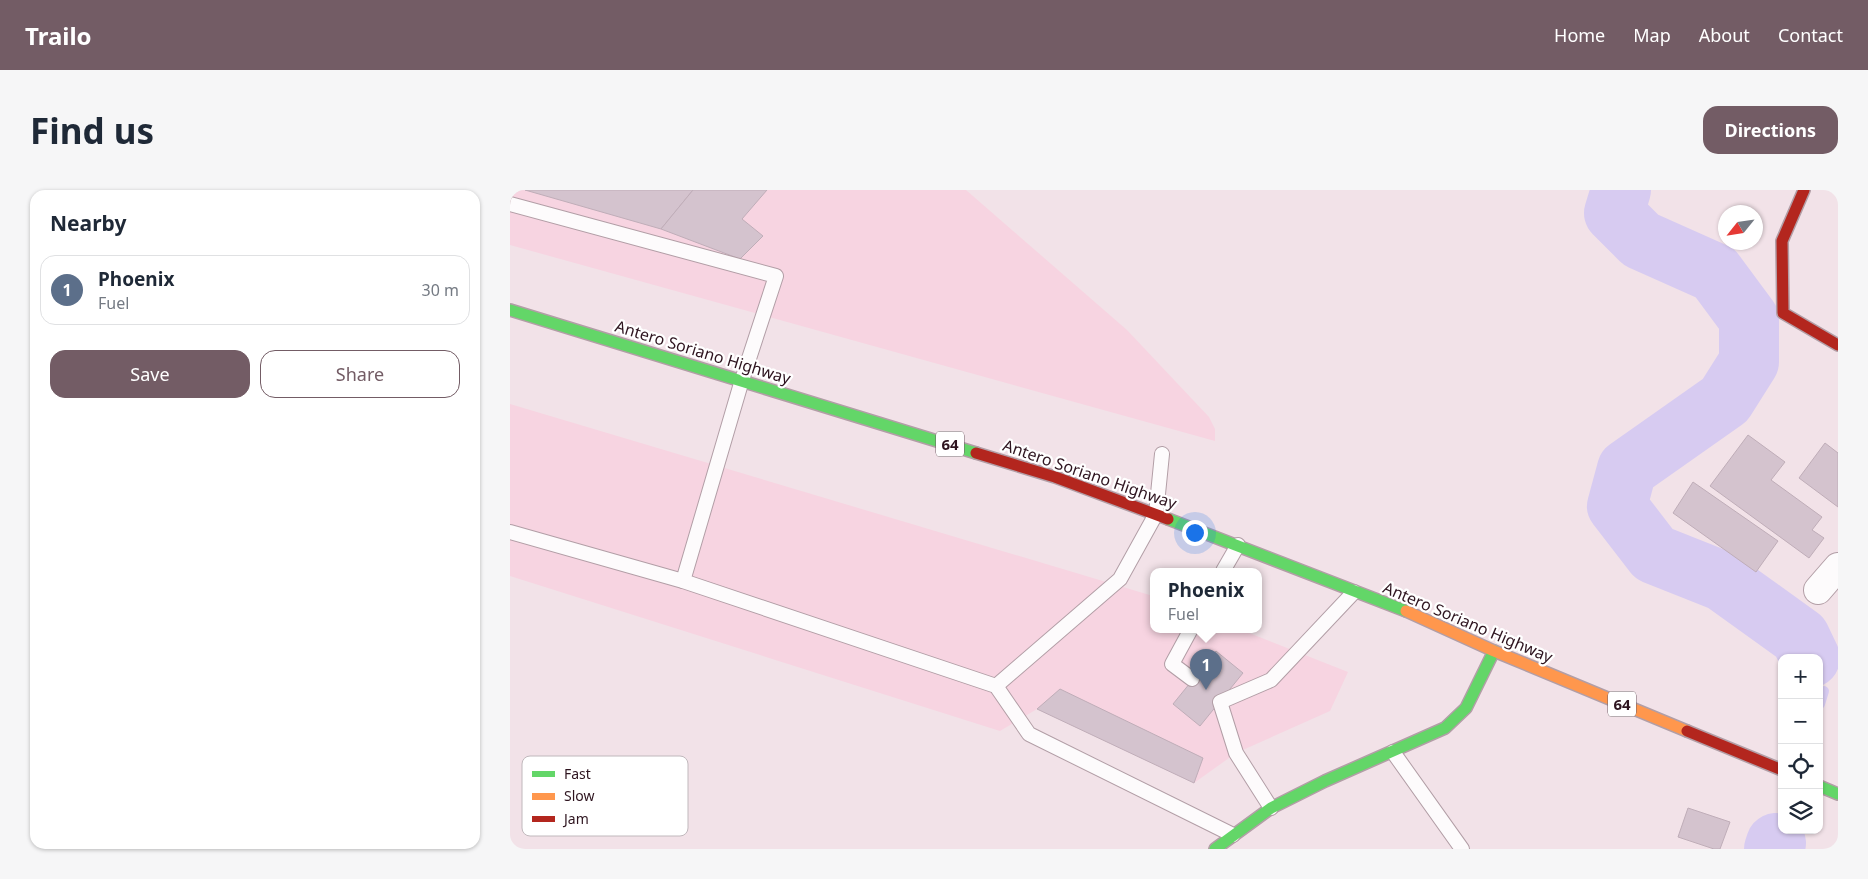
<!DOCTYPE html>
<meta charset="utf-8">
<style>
:root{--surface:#fff;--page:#f6f6f7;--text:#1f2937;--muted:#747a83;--line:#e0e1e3;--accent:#735c65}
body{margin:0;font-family:"Noto Sans",sans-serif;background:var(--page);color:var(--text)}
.controls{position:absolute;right:15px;bottom:15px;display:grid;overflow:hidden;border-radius:10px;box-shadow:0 1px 4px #0004}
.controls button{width:45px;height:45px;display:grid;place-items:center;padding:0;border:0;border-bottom:1px solid var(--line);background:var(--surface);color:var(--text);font:25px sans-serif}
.compass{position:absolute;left:1208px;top:15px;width:45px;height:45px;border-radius:50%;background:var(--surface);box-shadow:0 1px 4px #0004;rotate:240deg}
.you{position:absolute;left:684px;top:342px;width:18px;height:18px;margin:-12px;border:4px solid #fff;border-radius:50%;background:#1a73e8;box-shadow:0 0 0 8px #1a73e833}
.badge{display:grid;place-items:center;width:32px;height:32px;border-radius:50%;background:var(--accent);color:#fff;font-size:16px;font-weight:700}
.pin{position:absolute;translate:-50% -41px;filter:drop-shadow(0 1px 2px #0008)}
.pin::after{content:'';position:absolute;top:26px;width:18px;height:15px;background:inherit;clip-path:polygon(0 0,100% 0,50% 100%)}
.popup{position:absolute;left:640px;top:378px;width:112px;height:65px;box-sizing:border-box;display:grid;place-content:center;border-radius:10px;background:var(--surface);filter:drop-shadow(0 1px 4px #0005);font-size:16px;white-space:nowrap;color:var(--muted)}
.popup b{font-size:19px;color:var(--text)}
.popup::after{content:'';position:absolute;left:50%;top:100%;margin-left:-10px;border:10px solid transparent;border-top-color:var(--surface)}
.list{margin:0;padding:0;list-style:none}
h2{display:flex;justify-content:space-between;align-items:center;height:65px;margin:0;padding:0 20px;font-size:21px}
h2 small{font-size:16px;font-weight:400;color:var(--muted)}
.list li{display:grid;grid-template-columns:32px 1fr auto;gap:15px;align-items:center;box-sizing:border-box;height:70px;margin:0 10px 10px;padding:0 10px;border:1px solid var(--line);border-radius:15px}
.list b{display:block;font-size:19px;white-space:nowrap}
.list p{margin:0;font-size:16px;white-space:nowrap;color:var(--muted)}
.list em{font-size:16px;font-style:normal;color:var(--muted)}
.actions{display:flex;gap:10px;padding:15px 20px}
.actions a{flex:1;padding:11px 0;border:1px solid var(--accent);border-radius:15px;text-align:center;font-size:18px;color:var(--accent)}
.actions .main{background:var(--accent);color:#fff}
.icon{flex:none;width:28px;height:28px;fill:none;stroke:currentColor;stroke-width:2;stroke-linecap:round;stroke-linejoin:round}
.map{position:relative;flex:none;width:1328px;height:659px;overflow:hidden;border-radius:15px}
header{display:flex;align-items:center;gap:30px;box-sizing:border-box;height:70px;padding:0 25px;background:var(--accent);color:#fff}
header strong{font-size:24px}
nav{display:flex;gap:28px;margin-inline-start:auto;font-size:18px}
.intro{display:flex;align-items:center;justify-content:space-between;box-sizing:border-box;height:120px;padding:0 30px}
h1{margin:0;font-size:35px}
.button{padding:12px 22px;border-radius:15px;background:var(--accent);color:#fff;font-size:18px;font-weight:700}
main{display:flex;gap:30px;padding:0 30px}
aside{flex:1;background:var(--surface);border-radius:15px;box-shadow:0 1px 4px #0004}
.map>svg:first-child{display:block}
.built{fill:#f7d4e1}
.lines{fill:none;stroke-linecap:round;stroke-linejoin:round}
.stream{stroke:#d7cbf1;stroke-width:10}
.river{stroke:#d7cbf1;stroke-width:60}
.building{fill:#d4c3ce;stroke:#bfadb8}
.lane-casing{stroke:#b29ea6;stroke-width:16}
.street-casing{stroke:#b29ea6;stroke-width:30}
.fast-casing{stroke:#b29ea6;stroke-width:14}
.slow-casing{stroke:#b29ea6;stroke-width:14}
.jam-casing{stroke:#b29ea6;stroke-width:14}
.lane{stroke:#fdfbfc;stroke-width:14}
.street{stroke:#fdfbfc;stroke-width:28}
.fast{stroke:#63d668;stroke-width:11}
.slow{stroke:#ff974d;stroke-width:11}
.jam{stroke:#b3261e;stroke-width:11}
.labels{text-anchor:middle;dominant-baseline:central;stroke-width:4.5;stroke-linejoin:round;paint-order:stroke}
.shield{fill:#fff;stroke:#6d5a62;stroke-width:1}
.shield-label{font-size:15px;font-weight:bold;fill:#2e141f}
.street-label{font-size:16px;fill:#2e141f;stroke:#fff}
.key{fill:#fff;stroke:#c0b8bc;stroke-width:1}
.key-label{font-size:14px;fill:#2e141f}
</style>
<header>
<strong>Trailo</strong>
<nav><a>Home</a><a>Map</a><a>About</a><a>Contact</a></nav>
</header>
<div class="intro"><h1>Find us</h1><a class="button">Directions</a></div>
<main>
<aside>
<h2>Nearby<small></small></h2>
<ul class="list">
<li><span class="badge" style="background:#5c6f8a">1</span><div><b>Phoenix</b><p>Fuel</p></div><em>30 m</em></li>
</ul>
<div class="actions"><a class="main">Save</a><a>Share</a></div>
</aside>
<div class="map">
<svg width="1328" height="659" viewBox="0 0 1328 659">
<rect width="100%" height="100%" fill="#f2e2e8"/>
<g class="built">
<path d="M0,0H456L617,140L699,227L705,239V251L0,55Z"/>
<path d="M0,214L643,406L644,439H729L838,482L820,521L726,563L684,593L527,519L490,541L0,386Z"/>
</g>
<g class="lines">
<path class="stream" d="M1310,514L1314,501"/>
<g class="river">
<path d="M1111,0L1104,23L1131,50L1205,83L1239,129V172L1215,210L1117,279L1107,316L1144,364L1212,391L1290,447L1300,468"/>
<path d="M1264,659L1266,653"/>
</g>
</g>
<g class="building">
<path d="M15,0H183L151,39Z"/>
<path d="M183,0H257L232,29L253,46L230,69L151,39Z"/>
<path d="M1238,245L1275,272L1261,290L1312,327L1302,340L1314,348L1299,368L1200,296Z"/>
<path d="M1315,253L1328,263V317L1289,288Z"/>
<path d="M1183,292L1268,351L1246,382L1163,323Z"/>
<path d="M706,461L733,483L690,536L663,514Z"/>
<path d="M550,499L693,568L684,593L527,519Z"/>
<path d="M1178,618L1220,632L1210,659H1204L1168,647Z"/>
</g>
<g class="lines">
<g class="lane-casing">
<g id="lane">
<path d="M0,14L266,86L232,190L173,391"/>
<path d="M0,342L173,391L486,496L519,544L723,645"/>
<path d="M713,381L728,355"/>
<path d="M681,439L662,474L682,489"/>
<path d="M486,496L610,389L646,324L652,264"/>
<path d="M883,562L952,659"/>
<path d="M761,618L726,563L710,512L761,490L844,402"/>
</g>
</g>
<g class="street-casing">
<path id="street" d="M1308,400L1328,377"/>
</g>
<g class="fast-casing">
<g id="fast">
<path d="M0,120L466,263"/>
<path d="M658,329L896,421"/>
<path d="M1309,596L1328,604"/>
<path d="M705,659L761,618L815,591L935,538L956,518L984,461"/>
</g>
</g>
<g class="slow-casing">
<path id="slow" d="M896,421L984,461L1177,541"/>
</g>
<g class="jam-casing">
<g id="jam">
<path d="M1294,0L1272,51L1273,123L1328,155"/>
<path d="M466,263L545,287L658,329"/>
<path d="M1177,541L1272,580"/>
</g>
</g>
<use href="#lane" class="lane"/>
<use href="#street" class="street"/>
<use href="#fast" class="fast"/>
<use href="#slow" class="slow"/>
<use href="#jam" class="jam"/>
</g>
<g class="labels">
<g class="shield">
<rect x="426" y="241.5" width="28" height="25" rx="4"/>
<rect x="1098" y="501.5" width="28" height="25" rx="4"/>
</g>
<g class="shield-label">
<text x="440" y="254">64</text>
<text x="1112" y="514">64</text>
</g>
<g class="street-label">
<text transform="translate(193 162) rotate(17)">Antero Soriano Highway</text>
<text transform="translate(580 284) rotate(19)">Antero Soriano Highway</text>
<text transform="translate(958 432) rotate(23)">Antero Soriano Highway</text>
</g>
</g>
<rect x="12" y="566" width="166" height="80" rx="8" class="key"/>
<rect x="22" y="581" width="23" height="6" fill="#63d668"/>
<rect x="22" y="603" width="23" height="7" fill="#ff974d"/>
<rect x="22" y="626" width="23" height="6" fill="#b3261e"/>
<g class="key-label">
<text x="54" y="589">Fast</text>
<text x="54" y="611">Slow</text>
<text x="54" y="634">Jam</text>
</g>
</svg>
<div class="controls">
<button>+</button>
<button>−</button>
<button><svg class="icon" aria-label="locate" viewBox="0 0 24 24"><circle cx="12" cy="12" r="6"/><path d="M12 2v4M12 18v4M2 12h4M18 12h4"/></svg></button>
<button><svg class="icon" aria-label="layers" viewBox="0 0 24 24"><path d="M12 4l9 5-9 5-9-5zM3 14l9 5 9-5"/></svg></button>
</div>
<svg class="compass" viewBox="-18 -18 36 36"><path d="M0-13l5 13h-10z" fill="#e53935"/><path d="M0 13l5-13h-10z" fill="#747a83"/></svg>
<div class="you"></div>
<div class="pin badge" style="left:696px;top:500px;background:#5c6f8a">1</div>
<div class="popup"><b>Phoenix</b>Fuel</div>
</div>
</main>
